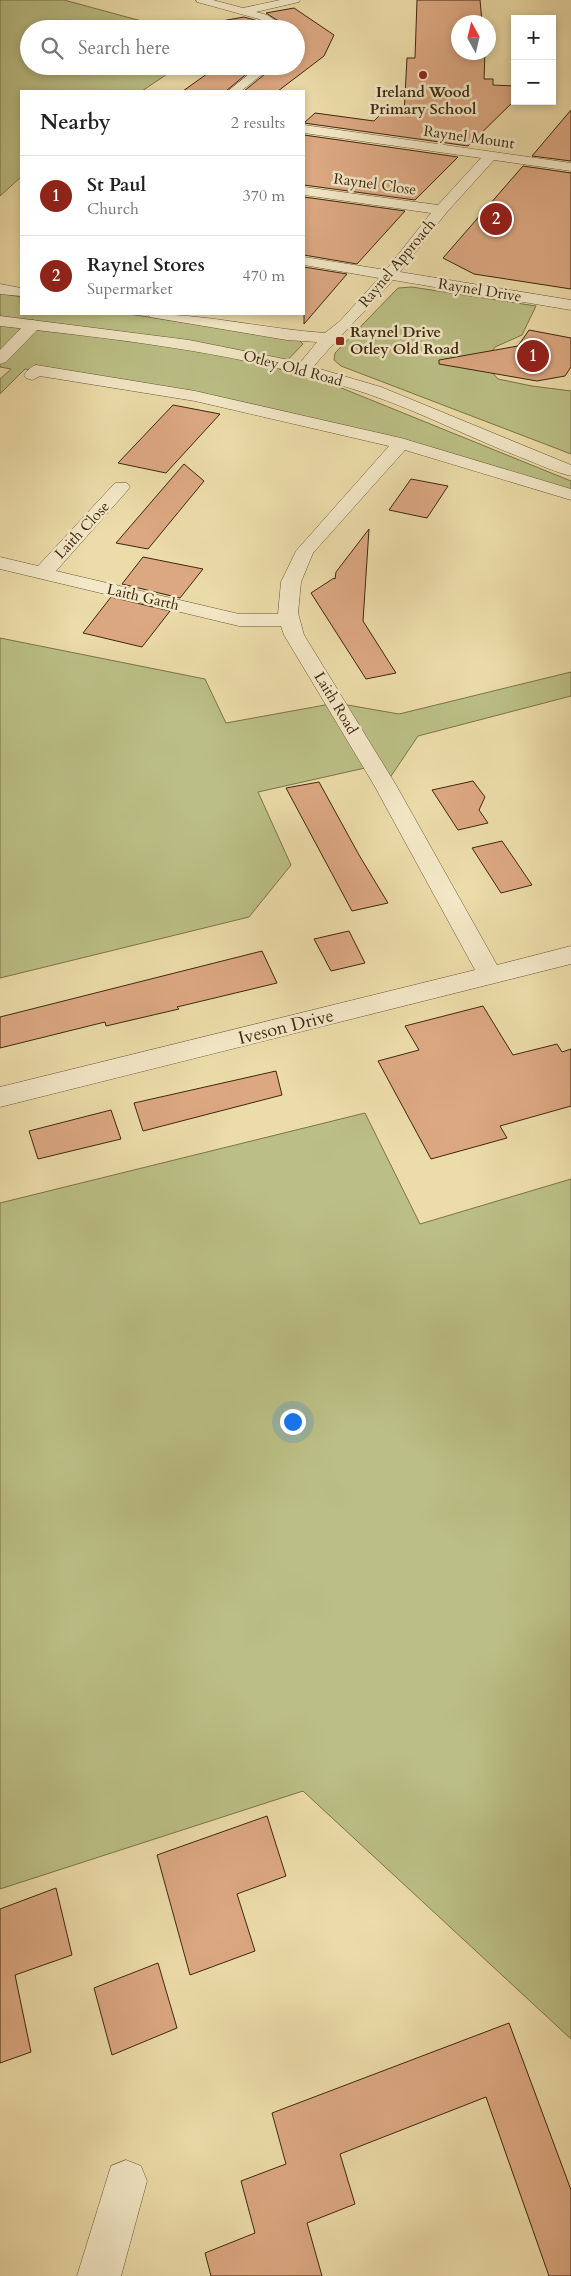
<!DOCTYPE html>
<meta charset="utf-8">
<style>
:root{--surface:#fff;--page:#f2f2f2;--text:#222;--muted:#767676;--line:#e0e0e0;--accent:#8f2418}
body{margin:0;font-family:Cardo,serif;background:var(--page);color:var(--text)}
.controls{position:absolute;right:15px;top:15px;display:grid;overflow:hidden;border-radius:0px;box-shadow:0 2px 8px #0003}
.controls button{width:45px;height:45px;display:grid;place-items:center;padding:0;border:0;border-bottom:1px solid var(--line);background:var(--surface);color:var(--text);font:25px sans-serif}
.compass{position:absolute;left:451px;top:15px;width:45px;height:45px;border-radius:50%;background:var(--surface);box-shadow:0 2px 8px #0003;rotate:352deg}
.you{position:absolute;left:292px;top:1421px;width:18px;height:18px;margin:-12px;border:4px solid #fff;border-radius:50%;background:#1a73e8;box-shadow:0 0 0 8px #1a73e833}
.badge{display:grid;place-items:center;width:32px;height:32px;border-radius:50%;background:var(--accent);color:#fff;font-size:16px;font-weight:700}
.pin{position:absolute;translate:-50% -50%;border:2px solid #fff;box-shadow:0 1px 5px #0006}
.list{margin:0;padding:0;list-style:none}
h2{display:flex;justify-content:space-between;align-items:center;height:65px;margin:0;padding:0 20px;font-size:21px}
h2 small{font-size:16px;font-weight:400;color:var(--muted)}
.list li{display:grid;grid-template-columns:32px 1fr auto;gap:15px;align-items:center;box-sizing:border-box;height:80px;padding:0 20px;border-top:1px solid var(--line)}
.list b{display:block;font-size:19px;white-space:nowrap}
.list p{margin:0;font-size:16px;white-space:nowrap;color:var(--muted)}
.list em{font-size:16px;font-style:normal;color:var(--muted)}
.icon{flex:none;width:28px;height:28px;fill:none;stroke:currentColor;stroke-width:2;stroke-linecap:round;stroke-linejoin:round}
.map{position:relative;flex:none;width:571px;height:2276px;overflow:hidden}
.search{position:absolute;background:var(--surface);box-shadow:0 2px 8px #0003;left:20px;top:20px;width:285px;height:55px;display:flex;align-items:center;gap:12px;box-sizing:border-box;padding:0 18px;border-radius:28px;color:var(--muted);font-size:19px}
.panel{position:absolute;background:var(--surface);box-shadow:0 2px 8px #0003;left:20px;top:90px;width:285px;height:225px;border-radius:0px}
.map>svg:first-child{display:block}
.green{fill:#bbbf85;stroke:#7c734a}
.building{fill:#dca882;stroke:#3d270f}
.lines{fill:none;stroke-linecap:round;stroke-linejoin:round}
.minor-casing{stroke:#695436;stroke-width:1}
.tertiary-casing{stroke:#695436;stroke-width:1}
.minor{fill:#f3e8c7;fill-rule:evenodd}
.tertiary{fill:#f3e8c7;fill-rule:evenodd}
.poi-dot{fill:#8f2418;stroke:#f3e8c7;stroke-width:2}
.labels{text-anchor:middle;dominant-baseline:central;stroke-width:5;stroke-linejoin:round;paint-order:stroke}
.far-poi-label{font-size:15px;font-weight:bold;fill:#3d270f;stroke:#f3e8c7}
.far-street-label{font-size:15px;fill:#3d270f;stroke:#f3e8c7}
.street-label{font-size:18px;fill:#3d270f;stroke:#f3e8c7}
</style>
<div class="map">
<svg width="571" height="2276" viewBox="0 0 571 2276">
<rect width="100%" height="100%" fill="#ecdca9"/>
<filter id="stains"><feTurbulence type="fractalNoise" baseFrequency=".004" numOctaves="4"/><feColorMatrix values="0 0 0 0 .2 0 0 0 0 .09 0 0 0 0 .02 0 0 0 .5 -.17"/></filter>
<radialGradient id="worn" r=".72"><stop offset=".6" stop-color="#630" stop-opacity="0"/><stop offset="1" stop-color="#630" stop-opacity=".3"/></radialGradient>
<g class="green">
<path d="M0,0H64L171,29H29V66H179L142,91H21V177L0,196Z"/>
<path d="M412,287L536,306L522,335L495,347L484,363L498,379L532,386L571,391V454L341,366L334,360L335,353L398,288Z"/>
<path d="M0,293L21,297V314H128L298,339L303,344L279,369L339,387L571,481V495L401,443L195,396L25,369L0,394V379L11,369L0,367Z"/>
<path d="M0,638L205,679L226,723L336,703L399,714L571,672V696L418,736L385,785L374,766L258,792L291,865L249,917L0,978Z"/>
<path d="M365,1113L420,1224L571,1179V2039L303,1791L0,1889V1203Z"/>
</g>
<g class="building">
<path d="M417,0H480L482,22H458V52H485L484,79H493V85L515,86V100L468,146L304,123L315,113L374,121L384,111L404,114L407,58H415Z"/>
<path d="M294,8L334,35L324,56L278,91H244L275,66H296V29H291L266,13Z"/>
<path d="M244,17L258,21L271,29H242L216,22Z"/>
<path d="M218,66H256L226,91H183Z"/>
<path d="M571,110V161L532,156Z"/>
<path d="M304,135L458,157L415,200L304,185Z"/>
<path d="M523,166L571,173V289L474,274L443,258Z"/>
<path d="M304,197L405,211L357,264L304,255Z"/>
<path d="M304,267L347,274L304,324Z"/>
<path d="M529,330L571,338V367L565,376L537,381L439,364V360L518,346Z"/>
<path d="M173,405L220,414L166,473L118,463Z"/>
<path d="M184,464L204,481L148,549L116,543Z"/>
<path d="M411,479L448,486L427,518L389,510Z"/>
<path d="M369,529L363,621L396,673L366,679L311,593L334,578L335,579L336,572Z"/>
<path d="M143,557L203,569L180,598L122,584Z"/>
<path d="M111,597L170,611L142,647L83,633Z"/>
<path d="M473,781L485,797L479,810L488,823L458,830L432,790Z"/>
<path d="M319,782L359,855L388,903L352,911L286,788Z"/>
<path d="M502,841L532,885L501,893L472,848Z"/>
<path d="M349,931L365,963L331,971L314,939Z"/>
<path d="M262,951L277,983L177,1007L179,1009L106,1026L105,1022L0,1048V1017Z"/>
<path d="M483,1006L513,1055L557,1044L562,1052L571,1049V1106L500,1126L507,1138L431,1159L378,1061L419,1050L405,1026Z"/>
<path d="M276,1071L282,1095L143,1131L134,1103Z"/>
<path d="M111,1110L121,1139L38,1159L29,1131Z"/>
<path d="M267,1816L286,1876L237,1894L255,1951L190,1975L157,1855Z"/>
<path d="M56,1888L72,1955L15,1975L31,2052L0,2063V1909Z"/>
<path d="M158,1963L177,2028L112,2055L94,1988Z"/>
<path d="M509,2023L571,2190V2276H549L486,2097L340,2154L355,2204L307,2223L322,2276H211L205,2253L255,2233L241,2181L286,2164L272,2113Z"/>
</g>
<g class="lines">
<g class="minor-casing">
<g id="minor">
<path d="M196,0H213L243,8L280,0H300L299,2L256,12L267,15L289,29H275L259,19L197,2Z"/>
<path d="M259,66H273L241,91H228Z"/>
<path d="M304,125L571,163V171L494,160L446,213L400,272L571,300V310L393,280C365,312 335,340 309,372H297L295,369L317,342L287,340L150,317L147,314C207,314 266,329 325,333L340,321L379,278L304,265V257L386,270L431,213L304,195V187L438,205L481,158L304,133Z"/>
<path d="M0,284L21,288V296L0,294Z"/>
<path d="M33,320L39,322L41,325L39,328L6,362L0,364V350L27,322Z"/>
<path d="M36,365L195,391L401,438L571,489V500L405,450L313,553L301,582L298,613L304,635L396,785L497,965L571,946V964L0,1107V1087L475,970L374,785L284,635L281,626H239L0,569V557L38,566L115,483H127L130,487L127,491L56,571L239,614H278L281,582L296,551L389,446L195,401L40,376L32,380L26,378L24,375C28,370 30,367 36,365Z"/>
<path d="M126,2160L141,2166L147,2181L121,2276H77L111,2166Z"/>
</g>
</g>
<g class="tertiary-casing">
<path id="tertiary" d="M0,316L189,340L289,360L381,387L571,465V476C555,472 540,465 525,459C472,439 421,412 368,394C249,353 124,340 0,326Z"/>
</g>
<use href="#minor" class="minor"/>
<use href="#tertiary" class="tertiary"/>
</g>
<g class="poi-dot">
<circle cx="423" cy="75" r="5"/>
<rect x="335" y="336" width="10" height="10" rx="2.5"/>
</g>
<g class="labels">
<g class="far-poi-label">
<text x="423" y="92">Ireland Wood<tspan x="423" dy="17">Primary School</tspan></text>
<text x="350" y="332" text-anchor="start">Raynel Drive<tspan x="350" dy="17">Otley Old Road</tspan></text>
</g>
<g class="far-street-label">
<text transform="translate(469 137) rotate(8)">Raynel Mount</text>
<text transform="translate(375 184) rotate(8)">Raynel Close</text>
<text transform="translate(397 263) rotate(-50)">Raynel Approach</text>
<text transform="translate(480 290) rotate(9)">Raynel Drive</text>
<text transform="translate(293 368) rotate(15)">Otley Old Road</text>
<text transform="translate(82 530) rotate(-47)">Laith Close</text>
<text transform="translate(143 597) rotate(13)">Laith Garth</text>
<text transform="translate(336 703) rotate(59)">Laith Road</text>
</g>
<g class="street-label">
<text transform="translate(286 1027) rotate(-14)">Iveson Drive</text>
</g>
</g>
<rect width="100%" height="100%" filter="url(#stains)"/>
<rect width="100%" height="100%" fill="url(#worn)"/>
</svg>
<div class="controls">
<button>+</button>
<button>−</button>
</div>
<svg class="compass" viewBox="-18 -18 36 36"><path d="M0-13l5 13h-10z" fill="#e53935"/><path d="M0 13l5-13h-10z" fill="#767676"/></svg>
<div class="you"></div>
<div class="pin badge" style="left:533px;top:356px">1</div>
<div class="pin badge" style="left:496px;top:219px">2</div>
<div class="search"><svg class="icon" aria-label="search" viewBox="0 0 24 24"><circle cx="10" cy="10" r="6"/><path d="M15 15l6 6"/></svg>Search here</div>
<section class="panel">
<h2>Nearby<small>2 results</small></h2>
<ul class="list">
<li><span class="badge">1</span><div><b>St Paul</b><p>Church</p></div><em>370 m</em></li>
<li><span class="badge">2</span><div><b>Raynel Stores</b><p>Supermarket</p></div><em>470 m</em></li>
</ul>
</section>
</div>
